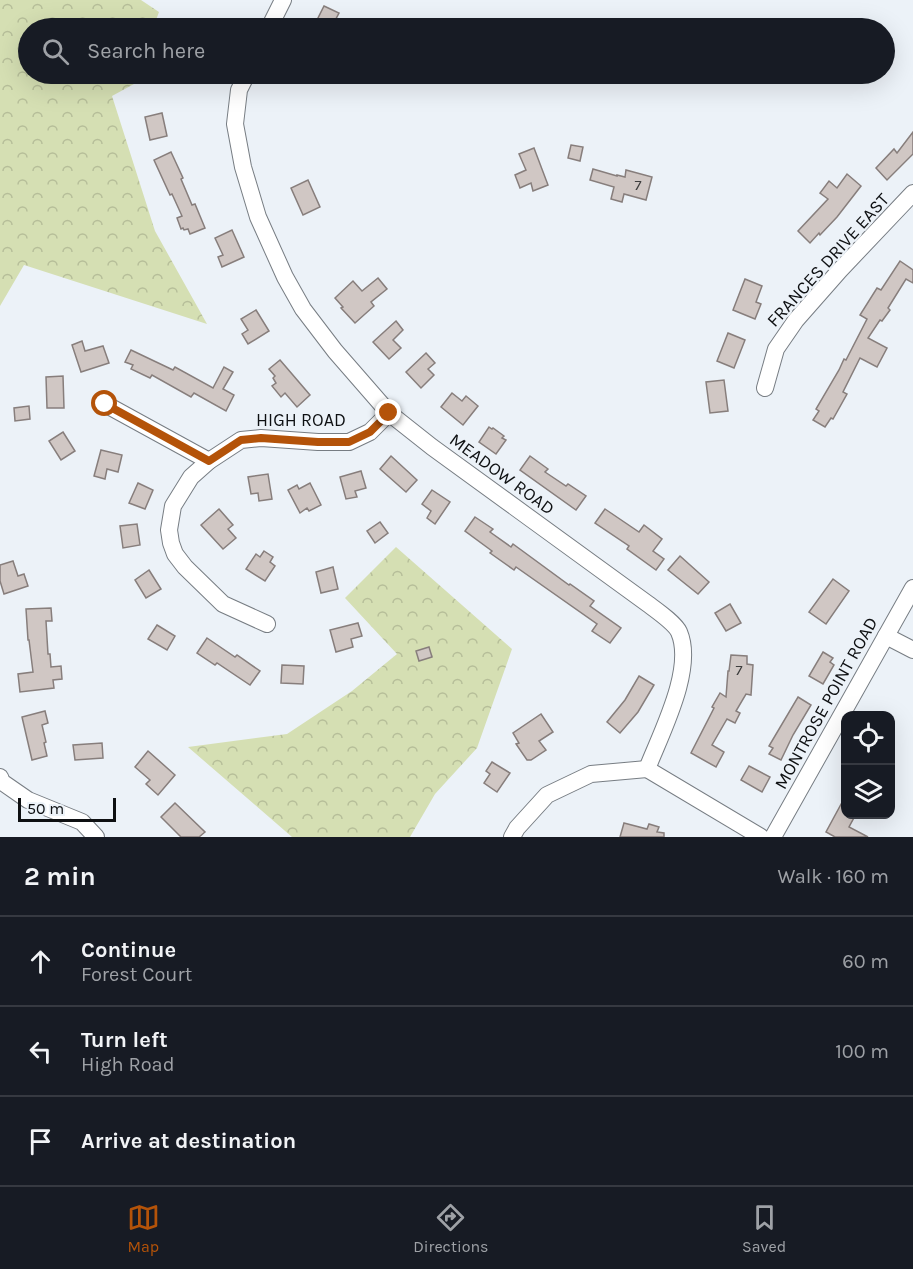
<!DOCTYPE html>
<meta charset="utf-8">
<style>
:root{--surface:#171b24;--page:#242831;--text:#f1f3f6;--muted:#9ea1a6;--line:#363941;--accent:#b45309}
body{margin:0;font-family:Karla,sans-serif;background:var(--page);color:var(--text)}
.controls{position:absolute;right:18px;bottom:18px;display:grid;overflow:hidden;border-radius:12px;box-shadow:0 6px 24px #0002}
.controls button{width:54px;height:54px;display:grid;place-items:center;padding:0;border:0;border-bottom:2px solid var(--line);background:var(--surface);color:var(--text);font:30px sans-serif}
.scale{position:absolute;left:18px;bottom:15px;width:98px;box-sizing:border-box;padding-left:6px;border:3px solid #0e1012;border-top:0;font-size:16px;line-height:21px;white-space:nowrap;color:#0e1012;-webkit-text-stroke:4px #ecf2f8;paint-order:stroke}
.stop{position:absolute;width:18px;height:18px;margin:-14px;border:4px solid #b45309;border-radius:50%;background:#fff}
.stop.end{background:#b45309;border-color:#fff;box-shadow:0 2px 6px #0008}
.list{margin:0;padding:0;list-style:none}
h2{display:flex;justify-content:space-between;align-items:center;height:78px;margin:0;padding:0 24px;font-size:26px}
h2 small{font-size:20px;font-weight:400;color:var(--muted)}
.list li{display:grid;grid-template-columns:39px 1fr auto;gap:18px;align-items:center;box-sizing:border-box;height:90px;padding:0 24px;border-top:2px solid var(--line)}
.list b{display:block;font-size:22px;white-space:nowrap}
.list p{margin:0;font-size:20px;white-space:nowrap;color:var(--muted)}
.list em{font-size:20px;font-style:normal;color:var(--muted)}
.icon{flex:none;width:33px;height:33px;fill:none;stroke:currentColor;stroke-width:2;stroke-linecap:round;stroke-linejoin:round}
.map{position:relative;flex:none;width:913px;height:837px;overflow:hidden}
.search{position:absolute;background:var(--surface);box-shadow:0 6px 24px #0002;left:18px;right:18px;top:18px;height:66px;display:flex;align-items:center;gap:15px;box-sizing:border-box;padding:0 21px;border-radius:33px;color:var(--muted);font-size:22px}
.sheet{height:348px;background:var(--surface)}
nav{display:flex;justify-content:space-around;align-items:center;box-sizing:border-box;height:84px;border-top:2px solid var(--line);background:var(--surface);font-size:16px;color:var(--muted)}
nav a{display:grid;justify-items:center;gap:3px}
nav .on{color:var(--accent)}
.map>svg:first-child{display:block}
.forest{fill:url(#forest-crowns)}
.building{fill:#d0c7c4;stroke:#877e7c;stroke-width:1.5}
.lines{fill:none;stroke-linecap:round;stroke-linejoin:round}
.minor-casing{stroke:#777d83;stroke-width:18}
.minor{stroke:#fff;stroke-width:16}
.route{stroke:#b45309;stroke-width:8}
.labels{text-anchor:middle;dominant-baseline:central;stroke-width:4.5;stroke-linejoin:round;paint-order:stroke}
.number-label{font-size:15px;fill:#3e3e3e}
.street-label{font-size:18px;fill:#0e1012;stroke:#ecf2f8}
</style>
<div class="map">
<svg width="913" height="837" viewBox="0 0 913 837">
<defs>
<pattern id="forest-crowns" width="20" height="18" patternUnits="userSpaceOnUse" patternTransform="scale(1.5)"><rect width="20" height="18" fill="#d5dfb3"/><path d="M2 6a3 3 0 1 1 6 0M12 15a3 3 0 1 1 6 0" fill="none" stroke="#b6be99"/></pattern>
</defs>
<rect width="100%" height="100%" fill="#ecf2f8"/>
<g class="forest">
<path d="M0,0H141L159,12L153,28H28V74H138L134,84L112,96L155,231L207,324L24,265L0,306Z"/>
<path d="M396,547L512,649L477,748L435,794L410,837H292L188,747L287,734L352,691L397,654L345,598Z"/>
</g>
<g class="building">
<path d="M324,6L339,13L331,28H313Z"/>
<path d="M162,113L167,136L150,140L145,117Z"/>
<path d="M913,132V154L887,180L876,168L894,149L897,153Z"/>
<path d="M571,145L583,147L580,161L568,158Z"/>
<path d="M534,148L548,185L533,191L531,183L520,188L515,175L526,170L519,154Z"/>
<path d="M171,152L183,178L181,179L192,205L195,204L205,228L190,234L188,229L184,230L183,228L181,229L177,218L182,216L172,194L170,195L154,160Z"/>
<path d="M593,169L617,176V175L625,177L626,170L652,177L646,200L624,194L622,202L611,199L614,187L590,180Z"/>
<path d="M847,174L861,186L837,217L820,235L819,233L810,243L798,231L828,199L820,193L829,181L837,188Z"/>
<path d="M308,180L320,207L303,215L291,188Z"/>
<path d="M232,230L244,257L222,267L218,257L223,255L215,238Z"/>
<path d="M900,261L913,270V283L906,279L888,308L890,310L882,321L880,320L868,338L887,348L877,367L860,358L843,392L847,394L833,419L831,418L825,427L813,420L819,411L816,409L839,370L844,359L846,360L867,319L860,315L877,288L881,290Z"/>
<path d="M378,278L387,289L371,302L374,306L355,323L341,308L343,307L335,298L353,281L362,291Z"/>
<path d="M745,279L762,286L756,302L761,304L755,319L733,310Z"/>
<path d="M256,310L269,331L248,344L242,334L248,330L241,319Z"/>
<path d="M396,321L403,330L393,340L401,348L389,359L373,342Z"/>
<path d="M728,333L745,340L734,368L717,361Z"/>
<path d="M82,341L85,351L103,346L109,363L81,372L72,345Z"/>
<path d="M131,350L173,370L175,367L213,388L224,367L233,372L223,389L234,395L226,411L194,393L191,397L152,375L150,378L131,369L133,365L125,362Z"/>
<path d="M426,353L435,363L428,369L434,375L421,388L406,372Z"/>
<path d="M280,360L310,395L297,407L285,393L281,397L272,386L276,383L273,378L275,376L269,369Z"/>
<path d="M63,376L64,408H47L46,377Z"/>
<path d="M724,380L728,411L710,413L706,382Z"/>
<path d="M452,393L462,401L466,396L478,406L463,425L441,407Z"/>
<path d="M29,406L30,419L15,421L14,408Z"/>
<path d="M489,427L492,429L493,428L504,436L502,438L506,440L496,454L479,442Z"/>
<path d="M63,432L75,451L61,460L49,441Z"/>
<path d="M101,450L122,455L118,472L107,469L105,479L94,476Z"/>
<path d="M391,456L417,480L406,492L380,469Z"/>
<path d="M530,456L548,469L545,472L566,486L568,484L586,496L576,510L520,470Z"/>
<path d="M361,471L366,488L355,491L357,497L346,499L340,477Z"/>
<path d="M268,474L272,499L259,501L258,493L251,494L248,477Z"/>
<path d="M138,483L153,490L145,509L129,503Z"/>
<path d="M310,483L321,505L309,511L307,508L300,513L288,490L297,485L299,489Z"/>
<path d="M432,490L450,502L435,524L427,518L431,511L422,504Z"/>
<path d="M219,509L233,525L228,529L236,538L223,549L201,525Z"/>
<path d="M605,509L639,532L644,525L662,539L653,551L664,559L656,570L627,549L629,546L595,523Z"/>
<path d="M475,517L493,529L490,532L511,547L513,544L569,585L570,584L594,601L590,606L621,628L610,643L592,631L597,624L516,567L514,570L490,553L492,551L465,531Z"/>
<path d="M380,522L388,533L375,543L367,531Z"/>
<path d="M137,524L140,545L123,548L120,526Z"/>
<path d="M264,551L273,557L270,562L275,566L265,581L246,569L256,554L260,557Z"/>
<path d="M680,556L709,582L698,594L668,570Z"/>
<path d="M13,561L18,576L24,574L28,586L4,594L0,581V565Z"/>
<path d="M333,567L338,589L321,593L316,572Z"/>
<path d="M149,570L161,589L146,598L135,580Z"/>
<path d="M833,579L849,591L826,624L809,612Z"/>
<path d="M730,604L741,623L726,631L715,613Z"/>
<path d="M51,608L52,621H46L48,654H50L51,667L61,666L62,679L53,680L54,688L20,692L18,674L33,672L29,640H28L26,609Z"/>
<path d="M358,623L362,636L351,639L353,647L336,652L330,630Z"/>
<path d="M157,625L175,636L167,650L148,639Z"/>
<path d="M207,638L235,657L237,655L260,671L250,685L217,663L215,665L197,653Z"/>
<path d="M429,647L432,657L419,661L416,651Z"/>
<path d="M823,652L833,658L830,662L834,665L823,684L809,676Z"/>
<path d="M731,655L747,656V664L753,665L751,695L746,694L736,711L740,713L735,723L727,719L712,745L724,752L716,767L691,753L714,708L712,707L720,693L726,697L728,671H729Z"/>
<path d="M282,665L304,666L303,684L281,683Z"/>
<path d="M639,676L654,685L638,712L620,733L607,722L625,700Z"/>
<path d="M798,697L811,705L793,735L781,760L769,754L773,748L769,746Z"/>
<path d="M45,711L48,723L42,725L46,742L44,743L47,756L32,760L22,717Z"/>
<path d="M541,714L553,732L539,741L546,750L531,760H527L516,744L519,743L513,733Z"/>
<path d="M102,743L103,758L75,760L73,745Z"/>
<path d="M148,751L175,775L158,795L146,784L150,780L135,767Z"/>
<path d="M492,762L510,773L497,792L484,783L490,774L486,771Z"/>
<path d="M749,766L770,777L762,792L741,780Z"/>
<path d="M846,795V814H856L849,827L868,837H835L826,832Z"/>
<path d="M175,803L205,832L199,837H181L161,817Z"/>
<path d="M624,823L647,829L649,824L659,827L657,832L664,833V837H620Z"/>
</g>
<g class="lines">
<g class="minor-casing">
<g id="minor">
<path d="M269,28L283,0"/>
<path d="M247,74L239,90L235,124L243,167L258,217L285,277L303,309L335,351L389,413L432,447L648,604C656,610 675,623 679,632C695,669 661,733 647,769"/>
<path d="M765,388L776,349L796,320L840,270L913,193"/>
<path d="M105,404L209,461"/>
<path d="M267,624L223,604L185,567L175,554L171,543L169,530L173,506L191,477L209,461L241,440L261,438L318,442H349L370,432L389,413"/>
<path d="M886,636L913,650"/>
<path d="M647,769L761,837"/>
<path d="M0,777L2,782L28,800L82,822L96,837"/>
<path d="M512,837L517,828L547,795L591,774L647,769"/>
<path d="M773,837L913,588"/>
</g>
</g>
<use href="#minor" class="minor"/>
</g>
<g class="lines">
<path class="route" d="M105,404L209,461L241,440L261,438L318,442H349L370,432L389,413"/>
</g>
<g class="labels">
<g class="number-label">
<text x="638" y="185">7</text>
<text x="739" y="670">7</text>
</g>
<g class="street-label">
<text transform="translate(828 260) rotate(-48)">FRANCES DRIVE EAST</text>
<text x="301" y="420">HIGH ROAD</text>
<text transform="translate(502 474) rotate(36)">MEADOW ROAD</text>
<text transform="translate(826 703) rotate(-61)">MONTROSE POINT ROAD</text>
</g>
</g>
</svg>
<div class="controls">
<button><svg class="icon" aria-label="locate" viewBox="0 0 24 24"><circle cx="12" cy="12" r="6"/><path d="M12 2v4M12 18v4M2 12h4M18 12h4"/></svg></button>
<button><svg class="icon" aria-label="layers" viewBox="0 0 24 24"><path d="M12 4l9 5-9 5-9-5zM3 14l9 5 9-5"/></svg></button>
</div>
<div class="scale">50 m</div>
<div class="stop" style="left:105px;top:404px"></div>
<div class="stop end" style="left:389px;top:413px"></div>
<div class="search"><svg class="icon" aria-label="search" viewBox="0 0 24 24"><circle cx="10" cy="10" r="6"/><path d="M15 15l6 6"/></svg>Search here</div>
</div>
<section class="sheet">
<h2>2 min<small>Walk · 160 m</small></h2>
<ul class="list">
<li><svg class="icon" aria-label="ahead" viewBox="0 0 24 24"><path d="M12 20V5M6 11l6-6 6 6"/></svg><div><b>Continue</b><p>Forest Court</p></div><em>60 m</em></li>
<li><svg class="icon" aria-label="left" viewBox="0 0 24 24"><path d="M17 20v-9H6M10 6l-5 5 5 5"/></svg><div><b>Turn left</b><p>High Road</p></div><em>100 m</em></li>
<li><svg class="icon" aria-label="arrive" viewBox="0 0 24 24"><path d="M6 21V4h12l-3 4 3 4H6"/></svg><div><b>Arrive at destination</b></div></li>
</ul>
</section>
<nav>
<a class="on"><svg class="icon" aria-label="map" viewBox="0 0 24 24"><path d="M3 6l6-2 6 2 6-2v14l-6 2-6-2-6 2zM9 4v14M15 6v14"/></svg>Map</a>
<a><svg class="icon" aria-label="directions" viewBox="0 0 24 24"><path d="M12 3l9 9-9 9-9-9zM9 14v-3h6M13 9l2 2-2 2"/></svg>Directions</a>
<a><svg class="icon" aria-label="saved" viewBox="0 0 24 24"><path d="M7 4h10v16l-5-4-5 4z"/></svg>Saved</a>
</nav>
